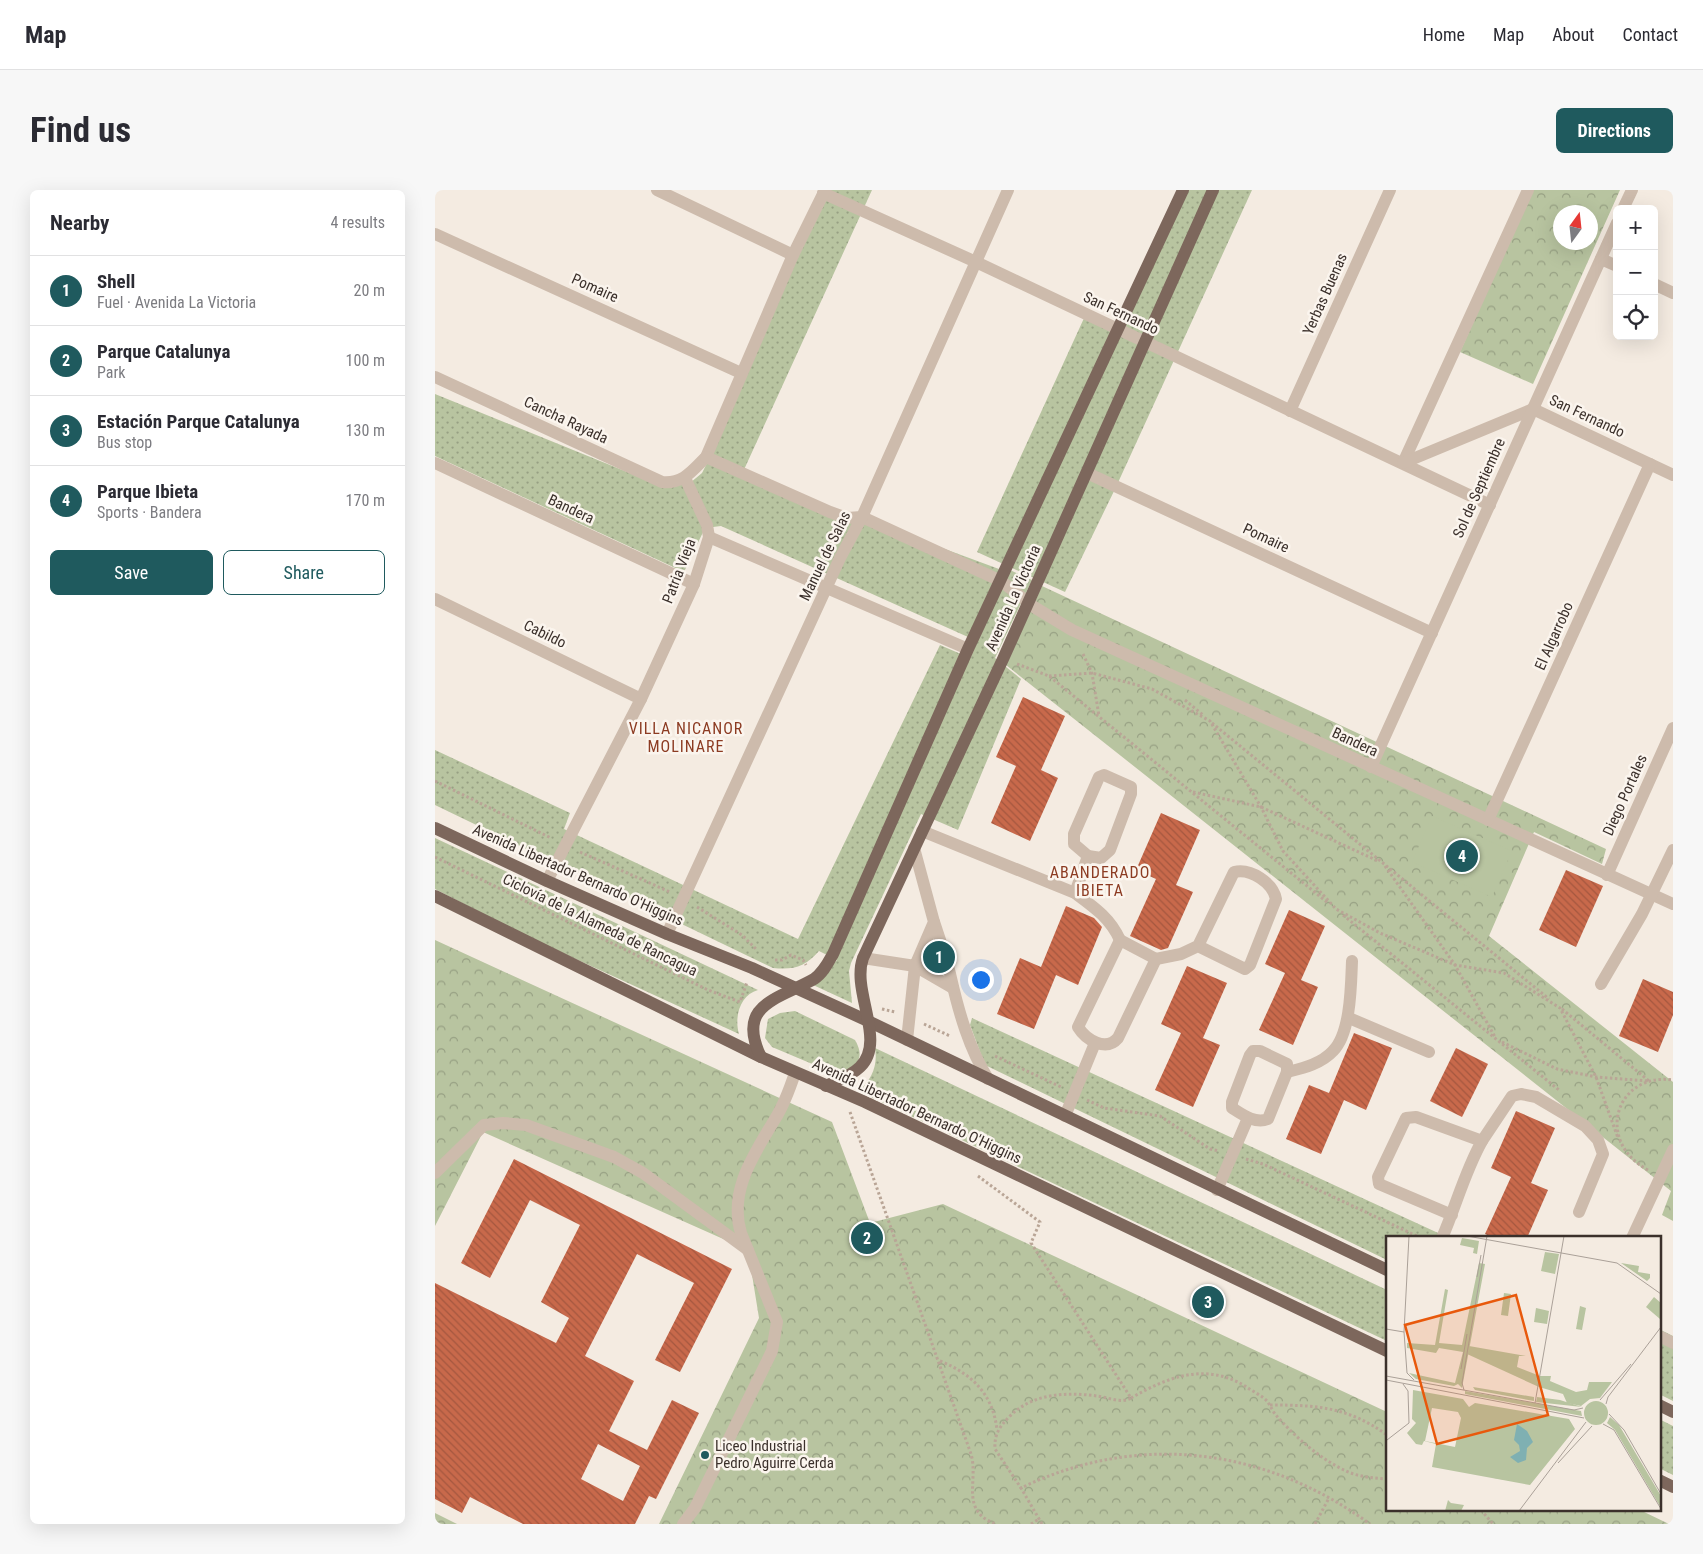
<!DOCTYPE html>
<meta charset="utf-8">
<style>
:root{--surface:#fff;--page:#f7f7f7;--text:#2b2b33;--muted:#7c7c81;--line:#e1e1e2;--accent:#1f5a5e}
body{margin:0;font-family:"Roboto Condensed",sans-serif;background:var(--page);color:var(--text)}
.controls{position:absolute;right:15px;top:15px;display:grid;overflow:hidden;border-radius:8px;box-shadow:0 5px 20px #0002}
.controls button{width:45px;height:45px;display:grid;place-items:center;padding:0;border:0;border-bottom:1px solid var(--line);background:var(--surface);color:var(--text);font:25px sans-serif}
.compass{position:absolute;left:1118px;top:15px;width:45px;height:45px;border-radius:50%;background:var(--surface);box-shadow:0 5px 20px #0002;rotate:15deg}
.you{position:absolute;left:545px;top:789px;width:18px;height:18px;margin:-12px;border:4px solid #fff;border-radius:50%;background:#1a73e8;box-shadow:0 0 0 8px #1a73e833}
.badge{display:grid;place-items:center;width:32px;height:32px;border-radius:50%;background:var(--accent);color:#fff;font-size:16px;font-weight:700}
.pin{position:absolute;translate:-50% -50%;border:2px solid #fff;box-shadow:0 1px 5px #0006}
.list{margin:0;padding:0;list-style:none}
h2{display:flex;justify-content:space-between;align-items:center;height:65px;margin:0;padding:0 20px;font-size:21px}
h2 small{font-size:16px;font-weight:400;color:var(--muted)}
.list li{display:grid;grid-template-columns:32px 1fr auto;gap:15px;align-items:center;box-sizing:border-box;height:70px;padding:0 20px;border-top:1px solid var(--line)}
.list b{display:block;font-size:19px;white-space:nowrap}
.list p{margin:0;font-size:16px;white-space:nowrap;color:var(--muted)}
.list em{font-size:16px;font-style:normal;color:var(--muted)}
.actions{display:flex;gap:10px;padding:15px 20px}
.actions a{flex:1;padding:11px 0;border:1px solid var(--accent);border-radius:8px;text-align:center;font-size:18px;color:var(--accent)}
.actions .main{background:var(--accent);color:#fff}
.icon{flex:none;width:28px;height:28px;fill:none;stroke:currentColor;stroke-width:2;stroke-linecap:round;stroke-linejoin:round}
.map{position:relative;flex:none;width:1238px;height:1334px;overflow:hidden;border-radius:8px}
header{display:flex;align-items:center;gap:30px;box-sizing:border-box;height:70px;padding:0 25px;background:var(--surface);border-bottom:1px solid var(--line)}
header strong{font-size:24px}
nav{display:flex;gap:28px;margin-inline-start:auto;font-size:18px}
.intro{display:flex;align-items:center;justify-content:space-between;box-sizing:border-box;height:120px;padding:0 30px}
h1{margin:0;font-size:35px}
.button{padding:12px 22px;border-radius:8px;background:var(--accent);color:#fff;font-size:18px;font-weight:700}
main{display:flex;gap:30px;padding:0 30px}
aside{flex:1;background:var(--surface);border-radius:8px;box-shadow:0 5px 20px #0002}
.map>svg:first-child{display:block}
.grass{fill:url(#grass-dots)}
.park{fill:url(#park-crowns);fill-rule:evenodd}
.pitch{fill:#b8c4a0}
.building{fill:url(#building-back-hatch);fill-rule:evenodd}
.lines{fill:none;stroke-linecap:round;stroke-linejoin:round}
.path{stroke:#b9a596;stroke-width:3;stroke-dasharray:2.5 2.5;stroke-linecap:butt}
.minor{stroke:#cdbbac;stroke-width:12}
.major{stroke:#7d675c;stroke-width:12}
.poi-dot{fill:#1f5a5e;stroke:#fbf5ee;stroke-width:2}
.labels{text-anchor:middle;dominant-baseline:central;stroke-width:5;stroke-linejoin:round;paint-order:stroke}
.street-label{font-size:15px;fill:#3b302b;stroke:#fbf5ee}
.poi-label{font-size:15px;fill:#3b302b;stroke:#fbf5ee;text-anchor:start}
.neighbourhood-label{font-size:16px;letter-spacing:1px;fill:#8c3b22;stroke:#fbf5ee}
.inset-road{fill:none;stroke:#aaa098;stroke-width:1}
.view{fill:#e8590c;fill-opacity:0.15;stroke:#e8590c;stroke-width:2.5}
.inset-edge{fill:none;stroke:#3b302b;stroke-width:2.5}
</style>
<header>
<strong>Map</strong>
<nav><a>Home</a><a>Map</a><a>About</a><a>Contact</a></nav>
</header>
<div class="intro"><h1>Find us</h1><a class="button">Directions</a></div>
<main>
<aside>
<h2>Nearby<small>4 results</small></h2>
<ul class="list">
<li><span class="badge">1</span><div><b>Shell</b><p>Fuel · Avenida La Victoria</p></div><em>20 m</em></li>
<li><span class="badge">2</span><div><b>Parque Catalunya</b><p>Park</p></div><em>100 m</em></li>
<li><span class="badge">3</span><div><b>Estación Parque Catalunya</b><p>Bus stop</p></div><em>130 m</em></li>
<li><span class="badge">4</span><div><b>Parque Ibieta</b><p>Sports · Bandera</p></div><em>170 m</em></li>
</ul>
<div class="actions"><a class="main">Save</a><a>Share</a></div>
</aside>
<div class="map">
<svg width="1238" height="1334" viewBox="0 0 1238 1334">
<defs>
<pattern id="grass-dots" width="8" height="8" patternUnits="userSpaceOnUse" patternTransform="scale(1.25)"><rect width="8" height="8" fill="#b8c4a0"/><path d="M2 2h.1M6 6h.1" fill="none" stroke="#97a083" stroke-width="1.8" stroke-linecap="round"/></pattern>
<pattern id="park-crowns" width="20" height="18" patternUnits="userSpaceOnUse" patternTransform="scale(1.25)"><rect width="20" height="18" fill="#b8c4a0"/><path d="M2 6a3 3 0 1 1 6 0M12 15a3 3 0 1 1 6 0" fill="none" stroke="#97a083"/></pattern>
<pattern id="building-back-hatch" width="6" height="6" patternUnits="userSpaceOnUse" patternTransform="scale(1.25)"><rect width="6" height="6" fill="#c8694b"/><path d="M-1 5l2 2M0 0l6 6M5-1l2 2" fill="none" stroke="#a4573f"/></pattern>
</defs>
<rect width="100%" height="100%" fill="#f4ebe1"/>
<g class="grass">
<path d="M390,0H437L307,284L564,379L533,447L286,336L270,338L249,382L0,266V204L207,288L255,293L267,283L272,273Z"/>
<path d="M748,0H817L681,297L630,402L542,362L650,126L683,140Z"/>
<path d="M575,380L597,390L560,468L586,489L523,640L486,624L416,773L414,781L417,813L376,794L385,789L402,770L384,761C370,777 359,780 338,778L0,615V560L135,623L129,639L363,749L505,455L535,468Z"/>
<path d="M0,648L323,800C305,805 299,827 304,844L95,748L0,699Z"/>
<path d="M360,821L420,850C432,871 419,877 401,884L337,857L330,848L333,829L345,823Z"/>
<path d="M537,828L1014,1048H952V1070L550,875L535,835Z"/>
<path d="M440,858L952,1100V1151L423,901C437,890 443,875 440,858Z"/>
<path d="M1224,1139L1238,1146V1211L1224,1204Z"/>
<path d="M1224,1229L1238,1236V1285L1224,1278Z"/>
</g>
<g class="park">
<path d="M1097,0H1185L1098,194L1025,162ZM1126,22H1156V52H1126Z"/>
<path d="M607,396L1171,659L1167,674L1099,642L1054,746L1238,892V1031L1227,1025L1236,1001L571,475Z"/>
<path d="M0,750L397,932L435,1033L508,1014L952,1222V1320H1205L1234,1334H224L324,1128L313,1060L48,942L0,1036Z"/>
<path d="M0,1323L22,1334H0Z"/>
</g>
<path class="pitch" d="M997,626L1077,661L1057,707L977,672Z"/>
<g class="building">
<path d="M588,507L630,526L606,580L623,588L595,651L556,633L581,576L561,567Z"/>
<path d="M726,623L765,640L741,695L758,702L733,758L726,760L695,746L721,689L701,680Z"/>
<path d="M1131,680L1168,696L1141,757L1104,740Z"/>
<path d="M631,716L659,728L667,737L643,795L621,785L599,839L562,824L585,768L606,777Z"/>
<path d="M854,720L890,736L866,790L883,797L858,855L824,840L850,783L830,774Z"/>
<path d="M752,776L792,793L768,848L785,855L758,917L720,900L746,843L726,834Z"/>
<path d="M1208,789L1238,802V825L1223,862L1184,846Z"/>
<path d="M919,843L957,858L931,920L909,910L886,964L851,949L874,895L894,903Z"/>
<path d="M1021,858L1053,874L1027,927L995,911Z"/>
<path d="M1081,921L1120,938L1096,993L1113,1000L1092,1048H1059L1050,1044L1076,987L1056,978Z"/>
<path d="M79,969L297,1079L245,1182L220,1170L259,1093L202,1064L150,1166L199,1191L174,1241L212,1260L237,1210L264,1223L221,1309L214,1306L200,1334H88L35,1307L27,1323L0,1309V1093L121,1153L134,1128L106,1112L145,1035L95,1010L55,1088L26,1073ZM163,1254L205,1276L188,1311L146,1289Z"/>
</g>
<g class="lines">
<g class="path">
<path d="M648,464L657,483L664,526"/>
<path d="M582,474L614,486L893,713"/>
<path d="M614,486L657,483L717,499L775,531L826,617L848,661L901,719L945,743L1020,775L1069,783L1125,818L1161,887L1183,948"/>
<path d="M750,510L768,525"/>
<path d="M777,533L1114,809"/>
<path d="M0,591L116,648"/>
<path d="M758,602L826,617L943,671"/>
<path d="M145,662L235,702"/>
<path d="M0,667L273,800L305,812L312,792"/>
<path d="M950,676L1020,775L1060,847"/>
<path d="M262,717L307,745L322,760"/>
<path d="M908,725L1124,900"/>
<path d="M340,770H347L356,765L368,770L371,775"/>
<path d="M447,819L460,822"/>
<path d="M1127,819L1214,891"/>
<path d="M489,834L515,846"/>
<path d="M1067,852L1122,879L1161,887L1213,891"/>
<path d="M560,866L626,897"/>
<path d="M652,910L669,918L725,926L775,959L784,961"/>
<path d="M415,922L536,1264C544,1291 524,1321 561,1334"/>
<path d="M811,969L828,974L986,1048"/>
<path d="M1213,980C1159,951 1181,882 1238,890"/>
<path d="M543,986L605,1032L596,1053L696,1208C687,1214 672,1207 662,1206C632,1202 598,1203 575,1226C565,1236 559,1244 560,1259L586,1298"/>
<path d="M505,1171C537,1184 558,1204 562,1240"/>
<path d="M696,1208C733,1187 770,1172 810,1196C817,1201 826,1205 832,1211C835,1215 837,1220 840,1224C859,1246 885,1269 911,1281C924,1287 938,1288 952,1289"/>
<path d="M835,1215C882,1215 913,1217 952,1245"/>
<path d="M1046,1320L1058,1334"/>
<path d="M596,1334L604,1329"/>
<path d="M607,1334L586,1298C704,1241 831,1258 935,1334"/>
<path d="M880,1334L894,1308"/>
</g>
<g class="minor">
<path d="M222,0L358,65"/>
<path d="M388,3L541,72L1055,315"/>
<path d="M1188,19L1197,0"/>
<path d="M0,44L306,183"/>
<path d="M1166,69L1182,76"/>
<path d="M1219,94L1238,103"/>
<path d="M0,187L227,292C248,294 257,281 271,267L358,65L390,0"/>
<path d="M855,221L955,0"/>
<path d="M271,267L395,322L412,328L427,327L566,391L599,417L637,440L1238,714"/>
<path d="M0,273L259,394"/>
<path d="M968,273L1093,0"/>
<path d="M968,273L1098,219L1238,285"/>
<path d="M652,283L997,443"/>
<path d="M274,347L533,459"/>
<path d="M0,409L206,509"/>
<path d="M936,577L1182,33"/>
<path d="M669,585L696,597V604L675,660L666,668L653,666L639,654V644L664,587Z"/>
<path d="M1053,630L1215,274"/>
<path d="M487,641L640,703"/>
<path d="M653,666L640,703C659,717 675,728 685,750"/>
<path d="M1172,685L1238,538"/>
<path d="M112,691L206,509L259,394L274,347L272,335L250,288"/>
<path d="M499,732C505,750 512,769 516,788C524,823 534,858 553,889"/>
<path d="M232,744L405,368L427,327L573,0"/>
<path d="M685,750L721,769L683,848C671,862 651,850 643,837Z"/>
<path d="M428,768L480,776L499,732L479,658"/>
<path d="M721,769L746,764L763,756L799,682C816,678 838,693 841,709L815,775L810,779L763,756"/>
<path d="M1166,794L1207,724L1238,660"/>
<path d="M914,828L994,862"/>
<path d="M472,850L480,776L518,798"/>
<path d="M818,861H825L852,874V882L833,929C820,934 808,925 797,918V912L815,865Z"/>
<path d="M852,882C868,878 886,874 898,861C916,843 916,795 917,771"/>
<path d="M630,926L660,853"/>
<path d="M1047,951L1077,906L1086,904L1101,907L1150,936L1163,950L1168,964L1144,1022"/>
<path d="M0,983L49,935L68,933L91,935L179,967L208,983L313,1060"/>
<path d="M782,1000L813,928"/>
<path d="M1007,1048C1021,1016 1030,981 1047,951L981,927L971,928L943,987L944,994L1017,1025"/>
<path d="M1197,1048L1238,960"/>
<path d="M1224,1146L1238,1153"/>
<path d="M248,1334L260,1318L337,1161L342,1132L306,1043C293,1000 320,963 340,929C349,915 355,898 360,883"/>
</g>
<g class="major">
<path d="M0,638L112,691L232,744L317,778L433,831L952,1080"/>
<path d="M0,706L326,867L430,912L952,1161"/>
<path d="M326,867C300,814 344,809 379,789C388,783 393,773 398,764L533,459L748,0"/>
<path d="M391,896C402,891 416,886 425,877C452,851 416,801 428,768L568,469L778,0"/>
<path d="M1224,1215L1238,1222"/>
<path d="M1224,1290L1238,1297"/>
</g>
</g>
<circle class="poi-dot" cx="270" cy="1265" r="5"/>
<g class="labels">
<g class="street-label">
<text transform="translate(160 98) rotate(24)">Pomaire</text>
<text transform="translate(890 104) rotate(-66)">Yerbas Buenas</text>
<text transform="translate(686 123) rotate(25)">San Fernando</text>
<text transform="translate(1152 226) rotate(25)">San Fernando</text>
<text transform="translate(131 230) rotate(25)">Cancha Rayada</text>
<text transform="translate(1044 298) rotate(-66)">Sol de Septiembre</text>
<text transform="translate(136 319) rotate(25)">Bandera</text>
<text transform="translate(831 348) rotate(25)">Pomaire</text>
<text transform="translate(390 366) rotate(-64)">Manuel de Salas</text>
<text transform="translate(244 381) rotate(-69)">Patria Vieja</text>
<text transform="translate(578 408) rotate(-66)">Avenida La Victoria</text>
<text transform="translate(110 444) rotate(26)">Cabildo</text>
<text transform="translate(1119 446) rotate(-66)">El Algarrobo</text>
<text transform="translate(920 552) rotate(25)">Bandera</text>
<text transform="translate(1190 605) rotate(-66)">Diego Portales</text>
<text transform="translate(143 685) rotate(24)">Avenida Libertador Bernardo O'Higgins</text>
<text transform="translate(165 735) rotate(26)">Ciclovía de la Alameda de Rancagua</text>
<text transform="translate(482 921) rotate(25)">Avenida Libertador Bernardo O'Higgins</text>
</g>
<g class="poi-label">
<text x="280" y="1256">Liceo Industrial<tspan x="280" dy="17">Pedro Aguirre Cerda</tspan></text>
</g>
<g class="neighbourhood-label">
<text x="251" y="538">VILLA NICANOR<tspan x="251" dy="18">MOLINARE</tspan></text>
<text x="665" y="682">ABANDERADO<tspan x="665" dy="18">IBIETA</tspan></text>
</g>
</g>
<g transform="translate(951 1046)">
<rect width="275" height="275" fill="#f4ebe1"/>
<path d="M93,27L99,28L76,152L72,148L68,150L30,143L23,137L69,147L77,116L53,112L50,117L21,112V107L49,109L59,53L62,54L53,107L76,109ZM87,151L148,161V165L89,154ZM79,155L195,175L196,180L79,158ZM151,161L174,164L196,171L150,166ZM224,181L233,189L275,260V272L229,194L221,187ZM62,264L65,267L78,269L75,275H59Z" fill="#b8c4a0"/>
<path d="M76,2L93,5L91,18L87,17L88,12L74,9ZM159,16L173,18L169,38L155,35ZM235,27L253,30L252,36L264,38V42L261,45ZM118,57L125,58L122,80L115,79ZM194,70L200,72L196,94L190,93ZM150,72L163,75L161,88L148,86ZM83,110L140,120H133L131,131L154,140H165L164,145L190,156L201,154L203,146H226L214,162L204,163L195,170L181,167L177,158L153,151L81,118ZM27,154L77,163L83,171L89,167L183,183L189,193L144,249L46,231L50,208L38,205L36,209L30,208L21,197L30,187L26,183ZM46,172L72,176L75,182L69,211L39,205ZM198 177a12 12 0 1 1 24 0a12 12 0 1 1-24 0Z" fill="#b8c4a0" fill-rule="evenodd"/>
<path d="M268,61L275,67L274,83L260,71ZM109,234L128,238L127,245L108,242Z" fill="#b8c4a0"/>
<path d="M131,188L141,195L147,206L141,212L140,224L132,227L124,221L134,215L133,209L128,204Z" fill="#7fb0b2"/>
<path class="inset-road" d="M81,0L231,27L275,58M91,41L95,19M0,93L18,96L21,137L28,144M18,96L23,0M75,133L81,98M0,140L188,174L197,172M0,144L198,182M78,154L76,147L101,0M214,164L245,128M149,167L178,0M220,168L222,161L275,91M223,178L238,194L275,258M217,188L228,194L275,273M1,204L23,187L22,155L17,148M172,227L206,190M133,275L200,186"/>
<path class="view" d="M130,59L162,179L51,208L19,89Z"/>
<rect width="275" height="275" class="inset-edge"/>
</g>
</svg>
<div class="controls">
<button>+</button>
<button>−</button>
<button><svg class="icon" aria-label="locate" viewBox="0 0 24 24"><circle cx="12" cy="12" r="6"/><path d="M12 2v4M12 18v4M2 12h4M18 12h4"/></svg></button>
</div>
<svg class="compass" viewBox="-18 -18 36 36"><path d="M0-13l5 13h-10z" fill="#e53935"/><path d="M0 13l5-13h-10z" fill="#7c7c81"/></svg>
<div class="you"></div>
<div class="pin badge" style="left:504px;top:767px">1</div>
<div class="pin badge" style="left:432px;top:1048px">2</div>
<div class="pin badge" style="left:773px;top:1112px">3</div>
<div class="pin badge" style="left:1027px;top:666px">4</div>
</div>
</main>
